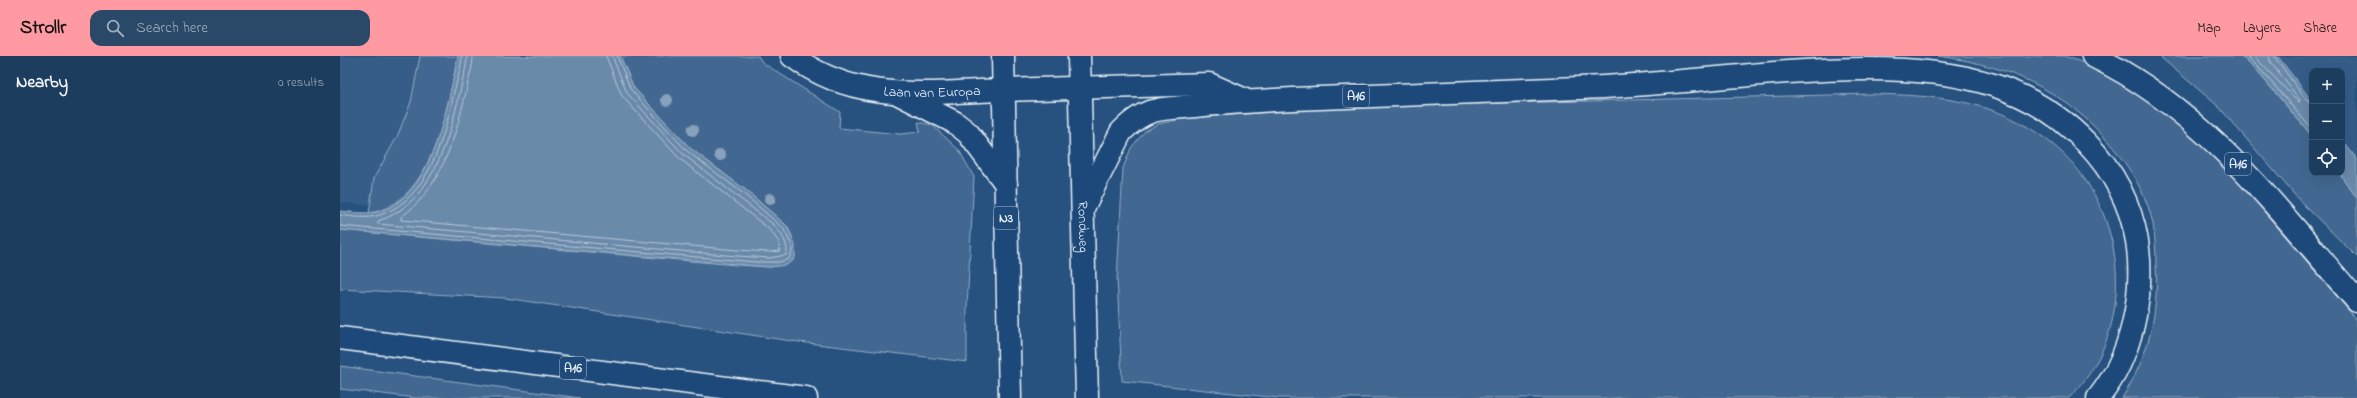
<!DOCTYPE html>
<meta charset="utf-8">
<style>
:root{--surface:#1d3d5f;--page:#2a4868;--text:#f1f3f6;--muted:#a0aebd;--line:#3b5674;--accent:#ff9aa2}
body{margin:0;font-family:"Indie Flower",sans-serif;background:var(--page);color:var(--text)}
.controls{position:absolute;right:12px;top:12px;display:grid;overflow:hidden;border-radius:8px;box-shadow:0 4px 16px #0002}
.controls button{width:36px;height:36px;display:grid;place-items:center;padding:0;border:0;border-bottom:1px solid var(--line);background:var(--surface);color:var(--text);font:20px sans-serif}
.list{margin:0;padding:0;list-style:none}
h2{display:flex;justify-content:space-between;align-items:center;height:52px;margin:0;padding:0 16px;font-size:17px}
h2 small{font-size:13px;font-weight:400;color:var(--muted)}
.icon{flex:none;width:22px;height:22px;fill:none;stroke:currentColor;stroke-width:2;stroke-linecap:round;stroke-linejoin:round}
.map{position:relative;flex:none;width:2017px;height:342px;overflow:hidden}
header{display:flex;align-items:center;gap:24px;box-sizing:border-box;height:56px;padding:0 20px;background:var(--accent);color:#111}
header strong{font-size:19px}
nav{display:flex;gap:22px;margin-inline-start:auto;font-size:14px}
.search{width:280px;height:36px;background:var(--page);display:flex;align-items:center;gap:10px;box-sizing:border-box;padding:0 14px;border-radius:12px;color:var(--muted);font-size:15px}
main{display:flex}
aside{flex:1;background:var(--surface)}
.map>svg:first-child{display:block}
.built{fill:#355d88}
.green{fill:#436891;stroke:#96acc4}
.water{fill:#6b8aaa;stroke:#9db3c9}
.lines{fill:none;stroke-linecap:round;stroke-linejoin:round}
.shore{stroke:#b6c8d9;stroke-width:1}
.secondary-casing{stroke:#e8f1f8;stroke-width:25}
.highway-casing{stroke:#e8f1f8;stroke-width:25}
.secondary{stroke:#1f4a7a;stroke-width:22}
.highway{stroke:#1f4a7a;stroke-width:22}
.tree{fill:#88a1bc}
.labels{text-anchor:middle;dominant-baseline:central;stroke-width:3;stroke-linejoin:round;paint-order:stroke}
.shield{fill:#1f4a7a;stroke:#acbfd2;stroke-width:1}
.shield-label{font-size:13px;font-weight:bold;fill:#e8f1f8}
.street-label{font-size:14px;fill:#e8f1f8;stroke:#1f4a7a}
</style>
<header>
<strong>Strollr</strong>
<div class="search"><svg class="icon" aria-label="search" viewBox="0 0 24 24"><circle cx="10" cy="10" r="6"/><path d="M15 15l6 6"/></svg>Search here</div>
<nav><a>Map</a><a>Layers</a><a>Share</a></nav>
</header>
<main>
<aside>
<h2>Nearby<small>0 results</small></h2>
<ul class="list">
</ul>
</aside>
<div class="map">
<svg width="2017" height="342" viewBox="0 0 2017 342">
<rect width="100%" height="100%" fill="#27517f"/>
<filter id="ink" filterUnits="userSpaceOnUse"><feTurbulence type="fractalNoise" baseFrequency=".025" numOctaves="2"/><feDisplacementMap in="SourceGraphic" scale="8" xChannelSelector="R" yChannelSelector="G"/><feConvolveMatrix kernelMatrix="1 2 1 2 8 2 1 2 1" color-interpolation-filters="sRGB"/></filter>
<g filter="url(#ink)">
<g class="built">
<path d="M0,0H201L186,138L23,149L0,146Z"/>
<path d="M1937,0H2017V103L2002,84V15H1972V45Z"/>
</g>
<g class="green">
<path d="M80,0H118C107,51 93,147 29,157L34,122L57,81L71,46Z"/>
<path d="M280,0H418L423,7L500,56L499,72L560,78L580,76L578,66L592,69L619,94L634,121L627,252V306L451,285L165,242L0,233V174L396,209L430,211L452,206L455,201L452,180L447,170L407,135L350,92L294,32Z"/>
<path d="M1598,0H1724L1744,7L1793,32L1855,80L1903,131L2017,264V342H1782C1808,302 1819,257 1816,210C1816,196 1815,181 1813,168C1808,144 1796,122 1782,103C1735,39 1675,10 1598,0Z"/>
<path d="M1819,0H1901L1916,14L1972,80V117H1999L2017,142V201L1959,144L1878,50Z"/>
<path d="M1529,38C1579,39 1633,41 1679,66C1705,80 1730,100 1746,125C1790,191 1788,285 1729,342H939L782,325L777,223L783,112L791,92L805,75L818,68L846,62L1007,51Z"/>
<path d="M0,310L240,342H76L0,333Z"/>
</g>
<g class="water">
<path d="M118,0H280L294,32L350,92L407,135L447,170L455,189V201L447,209L430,211L0,174V155C12,156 25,158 37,156C93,143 108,47 118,0Z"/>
<path d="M1901,0H1937L1939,2L1972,45V80L1916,14Z"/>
<path d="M2002,84L2017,103V142L1999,117H2002Z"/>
</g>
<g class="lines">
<g class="shore">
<path d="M127,0C127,12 122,24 120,36C109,84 91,149 38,165V168L397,200L430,202L446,199C450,189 440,176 434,169L343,98L287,37L272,0"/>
<path d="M133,0C133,12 128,24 126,36C115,82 101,133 61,161V164L397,194L429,196L440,195L439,186L429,173L339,102L282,40L266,0"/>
<path d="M1907,0L1919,12L1972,73"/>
<path d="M1914,0L1959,47L1960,44L1931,7L1929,0"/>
<path d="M1934,0L1967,45L1972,47"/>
<path d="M0,159C13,161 27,163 40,159C88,144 105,80 114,36C117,24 121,12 122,0"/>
<path d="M0,170L416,206H439L449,203L452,195V190L443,172L404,138L347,95L291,34L277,0"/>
</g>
<g class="secondary-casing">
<g id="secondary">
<path id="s1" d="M452,0C517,49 587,36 664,34"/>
</g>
</g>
<g class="highway-casing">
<g id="highway">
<path d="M663,0L670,342"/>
<path id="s2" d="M739,0L747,342"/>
<path d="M1753,0C1865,54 1938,154 2017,245"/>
<path d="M664,34L869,28L905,44"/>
<path d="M557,37L614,66L628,77L666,128"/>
<path d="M743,152L781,76C790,67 801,58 813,55C822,52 834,52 844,51C880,47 916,45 953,43C1048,39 1144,36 1240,32C1336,29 1431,13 1527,13C1569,13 1613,16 1653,29C1724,52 1784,109 1797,185C1805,237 1792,301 1758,342"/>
<path d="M0,282L466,342"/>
</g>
</g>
<use href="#secondary" class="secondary"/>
<use href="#highway" class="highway"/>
</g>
<g class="tree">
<circle cx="327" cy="44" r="6"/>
<circle cx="353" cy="74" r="6"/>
<circle cx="380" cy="99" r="6"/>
<circle cx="430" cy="143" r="6"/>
</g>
</g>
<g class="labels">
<g class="shield">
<rect x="1003" y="29" width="26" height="22" rx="3"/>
<rect x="1885" y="97" width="26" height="22" rx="3"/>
<rect x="654" y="151" width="24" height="22" rx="3"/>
<rect x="220" y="301" width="26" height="22" rx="3"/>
</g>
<g class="shield-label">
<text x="1016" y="40">A16</text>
<text x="1898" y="108">A16</text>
<text x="666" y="162">N3</text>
<text x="233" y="312">A16</text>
</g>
<g class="street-label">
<text stroke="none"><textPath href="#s1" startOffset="148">Laan van Europa</textPath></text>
<text stroke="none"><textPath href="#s2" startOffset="171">Rondweg</textPath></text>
</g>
</g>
</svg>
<div class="controls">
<button>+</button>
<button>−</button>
<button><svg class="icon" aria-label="locate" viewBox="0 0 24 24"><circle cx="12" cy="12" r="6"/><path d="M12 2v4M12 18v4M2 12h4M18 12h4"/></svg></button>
</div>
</div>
</main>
